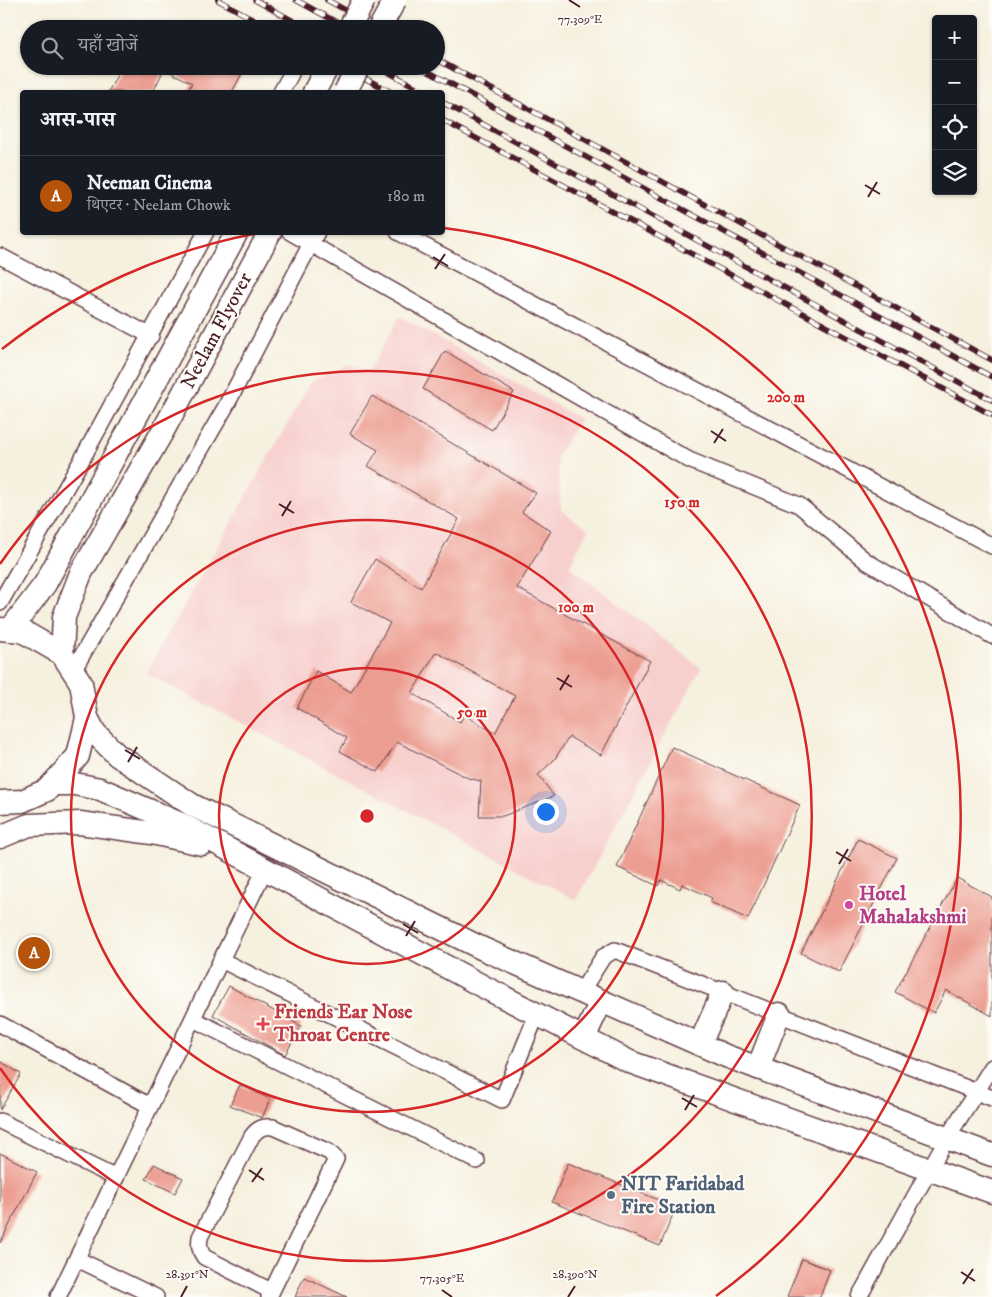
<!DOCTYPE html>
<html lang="hi">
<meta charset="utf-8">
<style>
:root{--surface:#171b24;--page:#20242c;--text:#f1f3f6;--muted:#9ea1a6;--line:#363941;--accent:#b45309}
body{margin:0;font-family:"IM FELL DW Pica","Noto Serif Devanagari",serif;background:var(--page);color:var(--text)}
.controls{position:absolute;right:15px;top:15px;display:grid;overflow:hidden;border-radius:5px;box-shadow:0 1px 4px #0004}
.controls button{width:45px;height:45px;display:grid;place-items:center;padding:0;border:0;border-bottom:1px solid var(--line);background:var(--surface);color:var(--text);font:25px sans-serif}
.you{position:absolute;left:545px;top:811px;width:18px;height:18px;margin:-12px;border:4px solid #fff;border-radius:50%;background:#1a73e8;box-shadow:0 0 0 8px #1a73e833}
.badge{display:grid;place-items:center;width:32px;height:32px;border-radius:50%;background:var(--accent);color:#fff;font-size:16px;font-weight:700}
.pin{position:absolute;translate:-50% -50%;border:2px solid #fff;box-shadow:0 1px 5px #0006}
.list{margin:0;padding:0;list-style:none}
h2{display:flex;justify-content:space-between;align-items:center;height:65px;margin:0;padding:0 20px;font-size:21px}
h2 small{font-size:16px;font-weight:400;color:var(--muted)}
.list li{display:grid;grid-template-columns:32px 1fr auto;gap:15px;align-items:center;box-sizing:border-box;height:80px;padding:0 20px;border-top:1px solid var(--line)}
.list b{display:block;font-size:19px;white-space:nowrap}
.list p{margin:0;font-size:16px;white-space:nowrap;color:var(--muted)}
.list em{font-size:16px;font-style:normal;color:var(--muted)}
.icon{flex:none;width:28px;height:28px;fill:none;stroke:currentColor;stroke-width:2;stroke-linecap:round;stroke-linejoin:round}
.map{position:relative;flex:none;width:992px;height:1297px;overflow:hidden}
.search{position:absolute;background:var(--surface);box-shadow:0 1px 4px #0004;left:20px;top:20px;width:425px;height:55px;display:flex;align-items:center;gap:12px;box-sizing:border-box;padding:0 18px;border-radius:28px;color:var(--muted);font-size:19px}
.panel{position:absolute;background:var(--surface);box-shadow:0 1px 4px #0004;left:20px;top:90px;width:425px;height:145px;border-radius:5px}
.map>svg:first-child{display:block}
.built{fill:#f7d0ce}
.building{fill:#ed9e92;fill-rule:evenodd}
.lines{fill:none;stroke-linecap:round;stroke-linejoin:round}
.street-casing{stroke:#643e46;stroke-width:18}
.secondary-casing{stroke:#643e46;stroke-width:25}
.street{stroke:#fff;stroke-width:15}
.secondary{stroke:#fff;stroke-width:22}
.rail-casing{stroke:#4a1f2b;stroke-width:5.5}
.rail{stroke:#fdfcf7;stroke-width:4;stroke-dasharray:11;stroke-linecap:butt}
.secondary-bridge-casing{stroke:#643e46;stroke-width:25;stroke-linecap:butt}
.secondary-bridge{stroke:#fff;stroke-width:22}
.ticks{fill:none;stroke:#4a1f2b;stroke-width:2}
.ring{fill:none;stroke:#d62828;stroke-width:2.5}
.hotel-dot{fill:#d1479c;stroke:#fdfcf7;stroke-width:2}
.health-dot{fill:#e0444e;stroke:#fdfcf7;stroke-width:2}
.service-dot{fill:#5c6f8a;stroke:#fdfcf7;stroke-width:2}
.labels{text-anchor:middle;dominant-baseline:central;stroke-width:4;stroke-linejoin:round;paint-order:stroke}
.street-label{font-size:20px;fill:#4a1f2b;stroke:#fdfcf7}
.hotel-label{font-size:20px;font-weight:bold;fill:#b23c85;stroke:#fdfcf7;text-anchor:start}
.health-label{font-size:20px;font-weight:bold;fill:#be3a42;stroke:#fdfcf7;text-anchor:start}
.service-label{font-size:20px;font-weight:bold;fill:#4e5e75;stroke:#fdfcf7;text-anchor:start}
.ticks-label{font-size:12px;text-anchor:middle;fill:#4a1f2b;stroke:#fdfcf7;stroke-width:4;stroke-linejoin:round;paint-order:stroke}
.centre{fill:#d62828;stroke:#fdfcf7;stroke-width:2.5}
.ring-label{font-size:15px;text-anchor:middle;font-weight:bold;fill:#d62828;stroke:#fdfcf7;stroke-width:4;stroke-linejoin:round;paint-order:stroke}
</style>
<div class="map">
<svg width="992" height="1297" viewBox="0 0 992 1297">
<rect width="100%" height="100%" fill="#fdfcf7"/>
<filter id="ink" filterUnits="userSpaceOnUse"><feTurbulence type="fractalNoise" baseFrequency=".02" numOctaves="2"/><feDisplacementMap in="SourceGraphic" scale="10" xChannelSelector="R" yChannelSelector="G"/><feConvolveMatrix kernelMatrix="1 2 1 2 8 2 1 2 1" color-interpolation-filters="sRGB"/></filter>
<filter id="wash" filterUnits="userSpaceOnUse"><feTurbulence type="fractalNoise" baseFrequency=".0096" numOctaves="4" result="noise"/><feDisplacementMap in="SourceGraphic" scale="20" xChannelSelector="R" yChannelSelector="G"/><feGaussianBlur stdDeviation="1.12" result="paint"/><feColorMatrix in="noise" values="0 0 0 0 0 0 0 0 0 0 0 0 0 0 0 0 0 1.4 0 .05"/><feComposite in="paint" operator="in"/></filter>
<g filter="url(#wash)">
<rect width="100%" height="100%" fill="#f6f0de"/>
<path class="built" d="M400,316L580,419L557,457L561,510L588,529L569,566L701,668L576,900L146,673L311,382L350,364L368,373Z"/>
<g id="blocks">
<g class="building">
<path d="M122,66H246L232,92H187L192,83L164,69L153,92H108Z"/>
<path d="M445,351L514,392L492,430L423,389Z"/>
<path d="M372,396L536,493L522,512L551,531L517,588L650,661L601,755L569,737L554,760L538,775L554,796L503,816H479L481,781L468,778L397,742L378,772L340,751L347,738L297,708L316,671L351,692L390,623L351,602L375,559L421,588L459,519L368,466L378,450L350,434ZM436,652L515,696L495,733L464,715L460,722L412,693Z"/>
<path d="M672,747L800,805L748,919L710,902L712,898L682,884L680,889L661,880L658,886L617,867Z"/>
<path d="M858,839L897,858L839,972L801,953Z"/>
<path d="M957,878L992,897V1016L946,990L934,1013L895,992Z"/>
<path d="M229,986L301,1026L285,1055L213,1015Z"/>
<path d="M0,1061L21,1074L0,1110Z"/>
<path d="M240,1085L270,1099L262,1118L230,1105Z"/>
<path d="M0,1153L37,1172L0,1243Z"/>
<path d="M568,1163L676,1207L660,1246L552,1202Z"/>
<path d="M154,1164L183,1178L175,1193L146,1179Z"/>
<path d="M802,1259L830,1270L820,1297H787Z"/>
<path d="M304,1277L347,1297H295Z"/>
</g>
</g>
</g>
<g filter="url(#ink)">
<use href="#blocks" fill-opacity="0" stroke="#643e46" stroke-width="1"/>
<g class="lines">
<g class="street-casing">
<g id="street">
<path d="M281,92L291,74"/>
<path d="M290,232L689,460L799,505L866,561L992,636"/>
<path d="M398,232L992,546"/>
<path d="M0,256L151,336"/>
<path d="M0,603L80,463L206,232"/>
<path d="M73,671L226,406L317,232"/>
<path d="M221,960L502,1100L537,1014"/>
<path d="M581,992L603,957L615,950L992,1098"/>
<path d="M193,1019L477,1161"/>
<path d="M0,1024L150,1106"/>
<path d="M0,1121L116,1178"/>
<path d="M77,1259L156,1297"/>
<path d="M58,1297L265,869"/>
<path d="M269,1297L336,1159L329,1152L273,1127C263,1126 258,1128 252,1136L200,1237C199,1245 199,1250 204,1257L271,1291"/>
<path d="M859,1297L947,1138L992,1067"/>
</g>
</g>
<g class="secondary-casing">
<g id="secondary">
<path d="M314,92L328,66"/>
<path d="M0,629L22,631L62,654L81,683L87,718L78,756L47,790L22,801L0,802"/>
<path d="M10,630L45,584L237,232"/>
<path d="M62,654L64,617L81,573L164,429L270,232"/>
<path d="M87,718L95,733L117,755L192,805L481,948L726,1056L992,1155"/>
<path d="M53,784H75L100,789L183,825L484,987L630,1062L992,1192"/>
<path d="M0,837L29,825L80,823L152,833L202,844"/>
<path d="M584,1038L601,1001"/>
<path d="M700,1044L723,992"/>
<path d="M758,1068L779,1014"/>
</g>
</g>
<use href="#street" class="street"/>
<use href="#secondary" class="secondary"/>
<g class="rail-casing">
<g id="rail">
<path d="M218,0L272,29"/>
<path d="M255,0L308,29"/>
<path d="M296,0L349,29"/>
<path d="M327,0L380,29"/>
<path d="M436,59L992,360"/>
<path d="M342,66L391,92"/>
<path d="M377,66L425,92"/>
<path d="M418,66L992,377"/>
<path d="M442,102L992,400"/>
<path d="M442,120L992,415"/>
</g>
</g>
<use href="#rail" class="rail"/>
<g class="secondary-bridge-casing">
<g id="secondary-bridge">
<path d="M349,29L364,0"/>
<path d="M379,29L395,0"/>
<path d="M345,92L359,66"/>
</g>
</g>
<use href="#secondary-bridge" class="secondary-bridge"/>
</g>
</g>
<path class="ticks" d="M569,0L580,7M865,185L880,194M868,197L877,182M433,257L448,266M435,269L445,254M711,431L726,441M714,443L723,429M279,504L294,513M282,516L291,501M557,678L572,687M560,690L569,675M125,750L140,759M128,762L137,747M836,852L851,861M839,864L848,849M403,924L418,933M406,936L415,921M682,1098L697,1107M685,1110L694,1095M249,1170L264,1180M252,1182L262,1168M961,1272L975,1281M963,1284L973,1269M442,1290L452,1297M181,1297L187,1286M568,1297L575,1286"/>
<g class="ring">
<circle cx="367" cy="816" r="148"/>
<circle cx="367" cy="816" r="296"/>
<path d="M0 564A445 445 0 1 1 0 1068"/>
<path d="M2 349A593 593 0 0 1 259 233M444 228A593 593 0 0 1 716 1296"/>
</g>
<circle class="hotel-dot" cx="849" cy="905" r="5"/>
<path class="health-dot" d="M260.5 1016.5h5v5h5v5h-5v5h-5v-5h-5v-5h5z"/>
<circle class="service-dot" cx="611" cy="1195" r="5"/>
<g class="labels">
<g class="street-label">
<text transform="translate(217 331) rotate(-62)">Neelam Flyover</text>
</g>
<g class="hotel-label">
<text x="859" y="894">Hotel<tspan x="859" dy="23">Mahalakshmi</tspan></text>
</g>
<g class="health-label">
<text x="274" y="1012">Friends Ear Nose<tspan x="274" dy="23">Throat Centre</tspan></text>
</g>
<g class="service-label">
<text x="621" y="1184">NIT Faridabad<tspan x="621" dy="23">Fire Station</tspan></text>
</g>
</g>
<g class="ticks-label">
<text x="580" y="23">77.309°E</text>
<text x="187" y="1278">28.391°N</text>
<text x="575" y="1278">28.390°N</text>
<text x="442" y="1282">77.305°E</text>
</g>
<circle cx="367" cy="816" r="8" class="centre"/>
<g class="ring-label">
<text x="786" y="402">200 m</text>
<text x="682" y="507">150 m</text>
<text x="576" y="612">100 m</text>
<text x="472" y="717">50 m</text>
</g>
</svg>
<div class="controls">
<button>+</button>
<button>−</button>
<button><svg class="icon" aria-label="locate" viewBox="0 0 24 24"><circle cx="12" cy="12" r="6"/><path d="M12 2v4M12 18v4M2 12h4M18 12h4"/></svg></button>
<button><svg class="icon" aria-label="layers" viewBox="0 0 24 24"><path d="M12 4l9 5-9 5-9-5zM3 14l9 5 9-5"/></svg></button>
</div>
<div class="you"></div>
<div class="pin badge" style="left:34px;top:953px">A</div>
<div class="search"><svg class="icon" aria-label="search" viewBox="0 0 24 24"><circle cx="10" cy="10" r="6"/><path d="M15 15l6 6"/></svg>यहाँ खोजें</div>
<section class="panel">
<h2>आस-पास<small></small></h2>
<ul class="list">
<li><span class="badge">A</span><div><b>Neeman Cinema</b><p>थिएटर · Neelam Chowk</p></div><em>180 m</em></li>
</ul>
</section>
</div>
